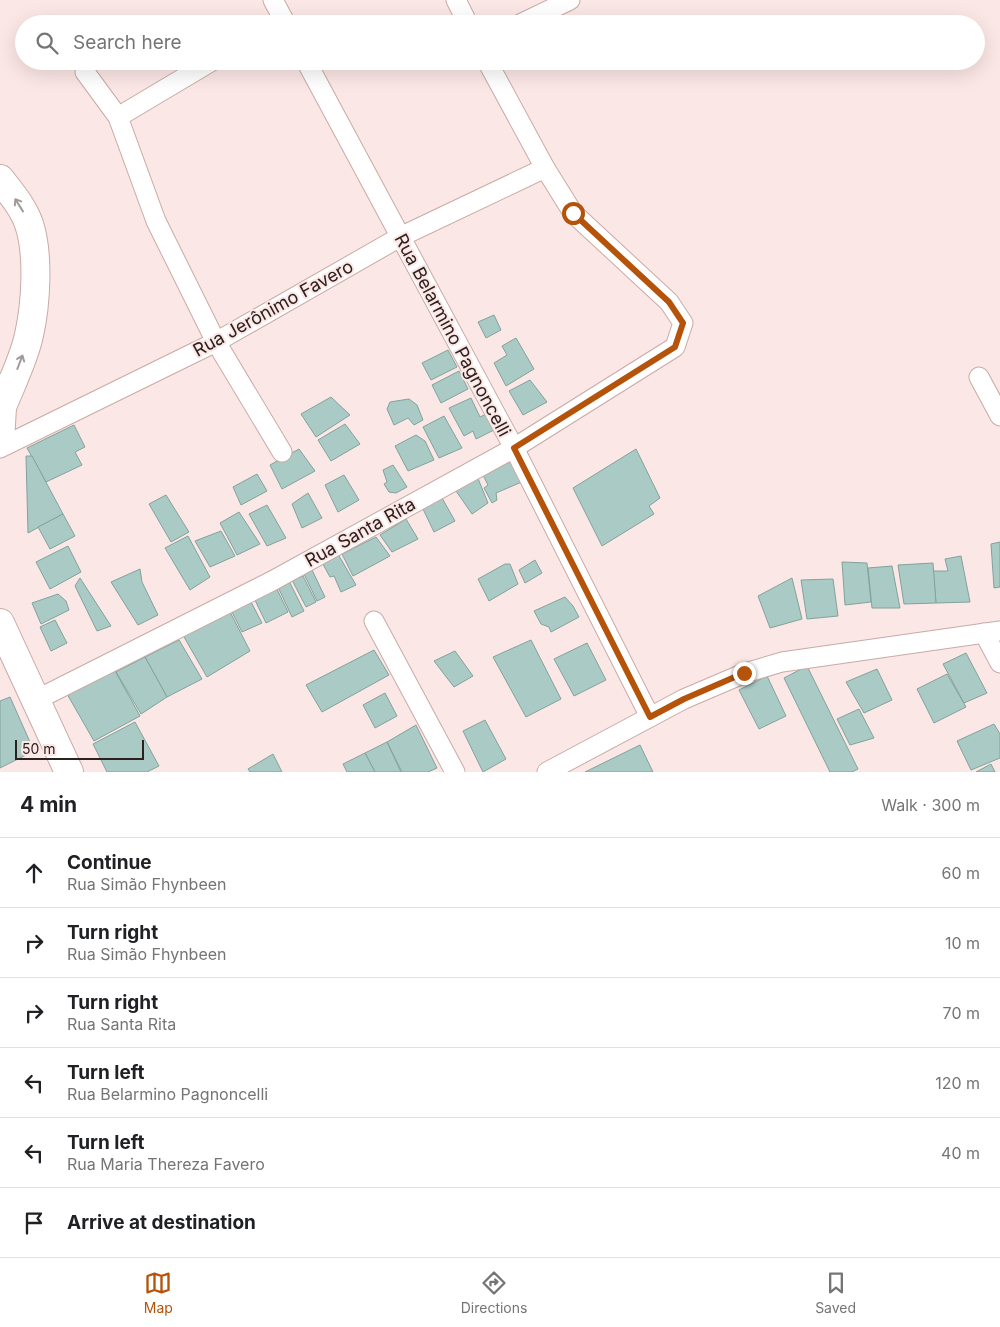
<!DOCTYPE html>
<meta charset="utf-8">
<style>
:root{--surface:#fff;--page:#f2f2f2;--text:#202124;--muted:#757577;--line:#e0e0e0;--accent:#b45309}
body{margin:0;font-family:Inter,sans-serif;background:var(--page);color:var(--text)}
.scale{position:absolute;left:15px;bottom:12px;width:129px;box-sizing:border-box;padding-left:5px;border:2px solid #2c211f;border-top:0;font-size:14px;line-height:18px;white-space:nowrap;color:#2c211f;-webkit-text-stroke:4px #fbe7e5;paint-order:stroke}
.stop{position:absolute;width:15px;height:15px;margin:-11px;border:4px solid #b45309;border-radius:50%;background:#fff}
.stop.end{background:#b45309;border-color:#fff;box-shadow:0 1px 5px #0008}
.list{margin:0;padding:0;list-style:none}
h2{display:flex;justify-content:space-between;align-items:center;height:65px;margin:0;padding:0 20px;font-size:21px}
h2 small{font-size:16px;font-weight:400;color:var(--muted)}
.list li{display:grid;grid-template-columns:32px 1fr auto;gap:15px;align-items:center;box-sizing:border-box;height:70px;padding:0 20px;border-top:1px solid var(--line)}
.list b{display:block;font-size:19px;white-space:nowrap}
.list p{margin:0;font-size:16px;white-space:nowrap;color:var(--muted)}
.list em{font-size:16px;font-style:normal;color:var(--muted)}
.icon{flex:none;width:28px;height:28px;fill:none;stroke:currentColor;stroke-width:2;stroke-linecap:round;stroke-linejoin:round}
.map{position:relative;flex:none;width:1000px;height:772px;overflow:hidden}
.search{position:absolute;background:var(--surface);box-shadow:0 5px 20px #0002;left:15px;right:15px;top:15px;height:55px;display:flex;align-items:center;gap:12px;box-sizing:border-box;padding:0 18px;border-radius:28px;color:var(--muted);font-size:19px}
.sheet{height:485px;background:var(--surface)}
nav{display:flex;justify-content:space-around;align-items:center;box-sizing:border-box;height:70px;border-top:1px solid var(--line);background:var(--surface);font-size:14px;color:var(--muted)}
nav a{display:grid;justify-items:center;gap:2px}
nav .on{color:var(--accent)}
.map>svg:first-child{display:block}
.building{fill:#aacbc5;stroke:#82a29b}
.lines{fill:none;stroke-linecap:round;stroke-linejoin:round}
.minor-casing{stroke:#c9aaa6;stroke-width:21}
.highway-casing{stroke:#c9aaa6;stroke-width:30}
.minor{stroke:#fff;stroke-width:19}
.highway{stroke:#fff;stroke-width:28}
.oneway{stroke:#a09b9a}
.route{stroke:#b45309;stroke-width:6}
.labels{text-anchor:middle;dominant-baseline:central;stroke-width:4;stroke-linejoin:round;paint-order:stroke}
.street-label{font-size:18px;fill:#2c211f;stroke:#fbe7e5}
</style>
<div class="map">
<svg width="1000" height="772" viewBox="0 0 1000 772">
<rect width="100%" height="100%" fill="#fbe7e5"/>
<g class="building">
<path d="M494,315L501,330L486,338L478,322Z"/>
<path d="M516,338L534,369L506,386L494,363L507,355L502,346Z"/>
<path d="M448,350L457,367L431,380L422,363Z"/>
<path d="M459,371L468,389L441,403L432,385Z"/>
<path d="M530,380L547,402L523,415L509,391Z"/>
<path d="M331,397L350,415L316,437L301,414Z"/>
<path d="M471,398L480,417L486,414L494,430L476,439L473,431L464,436L449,408Z"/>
<path d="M409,399L417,405L423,420L414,425L408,418L394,425L387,409L390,402Z"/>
<path d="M444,416L462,448L439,458L423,427Z"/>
<path d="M345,424L360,444L331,461L318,440Z"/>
<path d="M74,425L85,447L75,452L82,465L46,482L27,448Z"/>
<path d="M416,435L425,441L434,460L408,471L395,446Z"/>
<path d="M299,449L315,471L282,489L270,465Z"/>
<path d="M636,449L660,498L649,506L654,514L602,546L573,488Z"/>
<path d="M26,456H32L63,514L28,533Z"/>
<path d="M511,461L524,481L496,493L497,500L492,503L484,488L488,485L483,475Z"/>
<path d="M393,465L407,487L396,493L389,492L384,484L387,482L383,470Z"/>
<path d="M257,474L267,491L241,505L233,487Z"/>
<path d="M344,475L359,500L338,512L325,485Z"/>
<path d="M477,476L488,503L472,514L454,488Z"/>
<path d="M308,493L322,518L302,528L292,504Z"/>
<path d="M166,495L189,532L171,542L149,504Z"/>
<path d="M442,498L455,521L434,532L423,509Z"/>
<path d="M267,505L286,538L267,546L249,514Z"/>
<path d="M239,512L260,544L237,555L220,523Z"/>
<path d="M63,514L75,536L50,549L38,527Z"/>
<path d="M406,519L418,539L392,552L380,535Z"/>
<path d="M221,531L235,556L210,567L195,541Z"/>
<path d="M188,536L210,577L190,590L165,548Z"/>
<path d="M376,537L390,556L353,576L342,554Z"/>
<path d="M1000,542V587L994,588L991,544Z"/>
<path d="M68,546L81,572L50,589L36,562Z"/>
<path d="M335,549L356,585L341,592L334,576L330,577L319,557Z"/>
<path d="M961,556L970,602L936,603L933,571H948L945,559Z"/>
<path d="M535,560L542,573L525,583L519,570Z"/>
<path d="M842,562L867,563L871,602L845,605Z"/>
<path d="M933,563L936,603L904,604L898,565Z"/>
<path d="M505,564H510L518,584L489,601L478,579Z"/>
<path d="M892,566L900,608H872L868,568Z"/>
<path d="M140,569L142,582L158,615L138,625L111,582Z"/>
<path d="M312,570L325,597L317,601L304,574Z"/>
<path d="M303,576L316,602L306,607L292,580Z"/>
<path d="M80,578L111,626L97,631L75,586Z"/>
<path d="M792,578L802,619L770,628L758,596Z"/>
<path d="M833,579L838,616L807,619L801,580Z"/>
<path d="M289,581L304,611L292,617L278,587Z"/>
<path d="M275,585L288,612L266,623L253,596Z"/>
<path d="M58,594L66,601L69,610L41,624L32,603Z"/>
<path d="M565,597L573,606L579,617L551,632L549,627L541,624L534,611Z"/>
<path d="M250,600L262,623L242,632L231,610Z"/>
<path d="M226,604L250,651L207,677L180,630Z"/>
<path d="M55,620L67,643L51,651L40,627Z"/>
<path d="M179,640L202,679L167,697L145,657Z"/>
<path d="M531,640L561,699L526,717L493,657Z"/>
<path d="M587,643L606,680L574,696L554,659Z"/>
<path d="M374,650L389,675L322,712L306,685Z"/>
<path d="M455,651L473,676L454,687L434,661Z"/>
<path d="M966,653L987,693L964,703L943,664Z"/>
<path d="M145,657L167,697L141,714L116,672Z"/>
<path d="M807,666L858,769L852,772H830L784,678Z"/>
<path d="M114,669L140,716L94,741L67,694Z"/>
<path d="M877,669L892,700L864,713L846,682Z"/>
<path d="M947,674L966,707L934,723L917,689Z"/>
<path d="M767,676L786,716L759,729L739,690Z"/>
<path d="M385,693L397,716L375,728L363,705Z"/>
<path d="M10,697L34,751L0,768V701Z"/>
<path d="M859,709L874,738L850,745L837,719Z"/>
<path d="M485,720L506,759L483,772L463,731Z"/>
<path d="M135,722L159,766L147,772H107L93,744Z"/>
<path d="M994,724L1000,734V758L971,770L957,741Z"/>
<path d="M416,725L437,768L428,772H402L387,742Z"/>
<path d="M387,742L401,772H375L365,753Z"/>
<path d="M640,745L653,772H585Z"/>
<path d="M365,753L375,772H347L343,764Z"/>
<path d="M273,754L282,772H250L248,769Z"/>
<path d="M991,764L995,772H976Z"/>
</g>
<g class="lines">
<g class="minor-casing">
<g id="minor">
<path d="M273,0L286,24"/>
<path d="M456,0L468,24"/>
<path d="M520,24L570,0"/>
<path d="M306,61L514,448L650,717"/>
<path d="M85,72L118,117L156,221L216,342L282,452"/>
<path d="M118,117L212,61"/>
<path d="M979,377L1000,416"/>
<path d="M0,448L216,342L400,237L545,168"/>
<path d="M374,621L455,772"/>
<path d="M984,633L1000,663"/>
<path d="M36,700L272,581L514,448L675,347L683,323L669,302L573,213L545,168L487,61"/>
<path d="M547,772L684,699L745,673L782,662L1000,631"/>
</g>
</g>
<g class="highway-casing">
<g id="highway">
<path d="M0,179C11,193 23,207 29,224C39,254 36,304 29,335C24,359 11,384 2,407"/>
<path d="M0,442L2,407L0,388"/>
<path d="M0,623L69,772"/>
</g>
</g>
<use href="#minor" class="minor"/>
<use href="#highway" class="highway"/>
</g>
<defs><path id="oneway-shaft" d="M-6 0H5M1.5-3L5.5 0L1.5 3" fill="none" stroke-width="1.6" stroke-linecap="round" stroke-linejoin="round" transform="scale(1.25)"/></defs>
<g class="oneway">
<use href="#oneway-shaft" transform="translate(19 205) rotate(-122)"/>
<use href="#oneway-shaft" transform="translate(20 362) rotate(-69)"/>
</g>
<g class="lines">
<path class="route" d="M573,213L669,302L683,323L675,347L514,448L650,717L684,699L744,673"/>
</g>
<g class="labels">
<g class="street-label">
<text transform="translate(273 308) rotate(-29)">Rua Jerônimo Favero</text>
<text transform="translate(453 335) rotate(62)">Rua Belarmino Pagnoncelli</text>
<text transform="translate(360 532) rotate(-29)">Rua Santa Rita</text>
</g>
</g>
</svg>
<div class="scale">50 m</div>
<div class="stop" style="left:573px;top:213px"></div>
<div class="stop end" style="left:744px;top:673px"></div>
<div class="search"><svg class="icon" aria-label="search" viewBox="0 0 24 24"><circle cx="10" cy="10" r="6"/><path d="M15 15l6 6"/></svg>Search here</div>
</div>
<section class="sheet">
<h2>4 min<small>Walk · 300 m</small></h2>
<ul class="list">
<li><svg class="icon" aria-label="ahead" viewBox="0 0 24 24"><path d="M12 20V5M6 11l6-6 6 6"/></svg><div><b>Continue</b><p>Rua Simão Fhynbeen</p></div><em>60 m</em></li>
<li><svg class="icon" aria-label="right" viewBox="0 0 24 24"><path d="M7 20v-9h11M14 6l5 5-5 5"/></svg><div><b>Turn right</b><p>Rua Simão Fhynbeen</p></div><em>10 m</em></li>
<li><svg class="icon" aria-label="right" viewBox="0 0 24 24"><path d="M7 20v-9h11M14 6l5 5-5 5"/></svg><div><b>Turn right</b><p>Rua Santa Rita</p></div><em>70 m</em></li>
<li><svg class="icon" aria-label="left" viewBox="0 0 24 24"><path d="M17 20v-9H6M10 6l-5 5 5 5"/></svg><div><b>Turn left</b><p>Rua Belarmino Pagnoncelli</p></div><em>120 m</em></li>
<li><svg class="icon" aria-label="left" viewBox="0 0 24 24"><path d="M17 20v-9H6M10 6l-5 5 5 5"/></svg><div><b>Turn left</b><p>Rua Maria Thereza Favero</p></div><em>40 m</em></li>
<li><svg class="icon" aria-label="arrive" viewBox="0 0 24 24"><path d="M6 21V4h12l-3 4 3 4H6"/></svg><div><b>Arrive at destination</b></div></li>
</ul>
</section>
<nav>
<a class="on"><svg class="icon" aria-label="map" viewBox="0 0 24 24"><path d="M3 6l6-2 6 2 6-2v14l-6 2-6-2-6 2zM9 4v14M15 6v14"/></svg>Map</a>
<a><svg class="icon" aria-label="directions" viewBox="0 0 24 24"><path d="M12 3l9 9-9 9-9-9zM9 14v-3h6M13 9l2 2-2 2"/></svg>Directions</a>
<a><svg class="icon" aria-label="saved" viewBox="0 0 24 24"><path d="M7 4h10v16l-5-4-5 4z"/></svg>Saved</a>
</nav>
